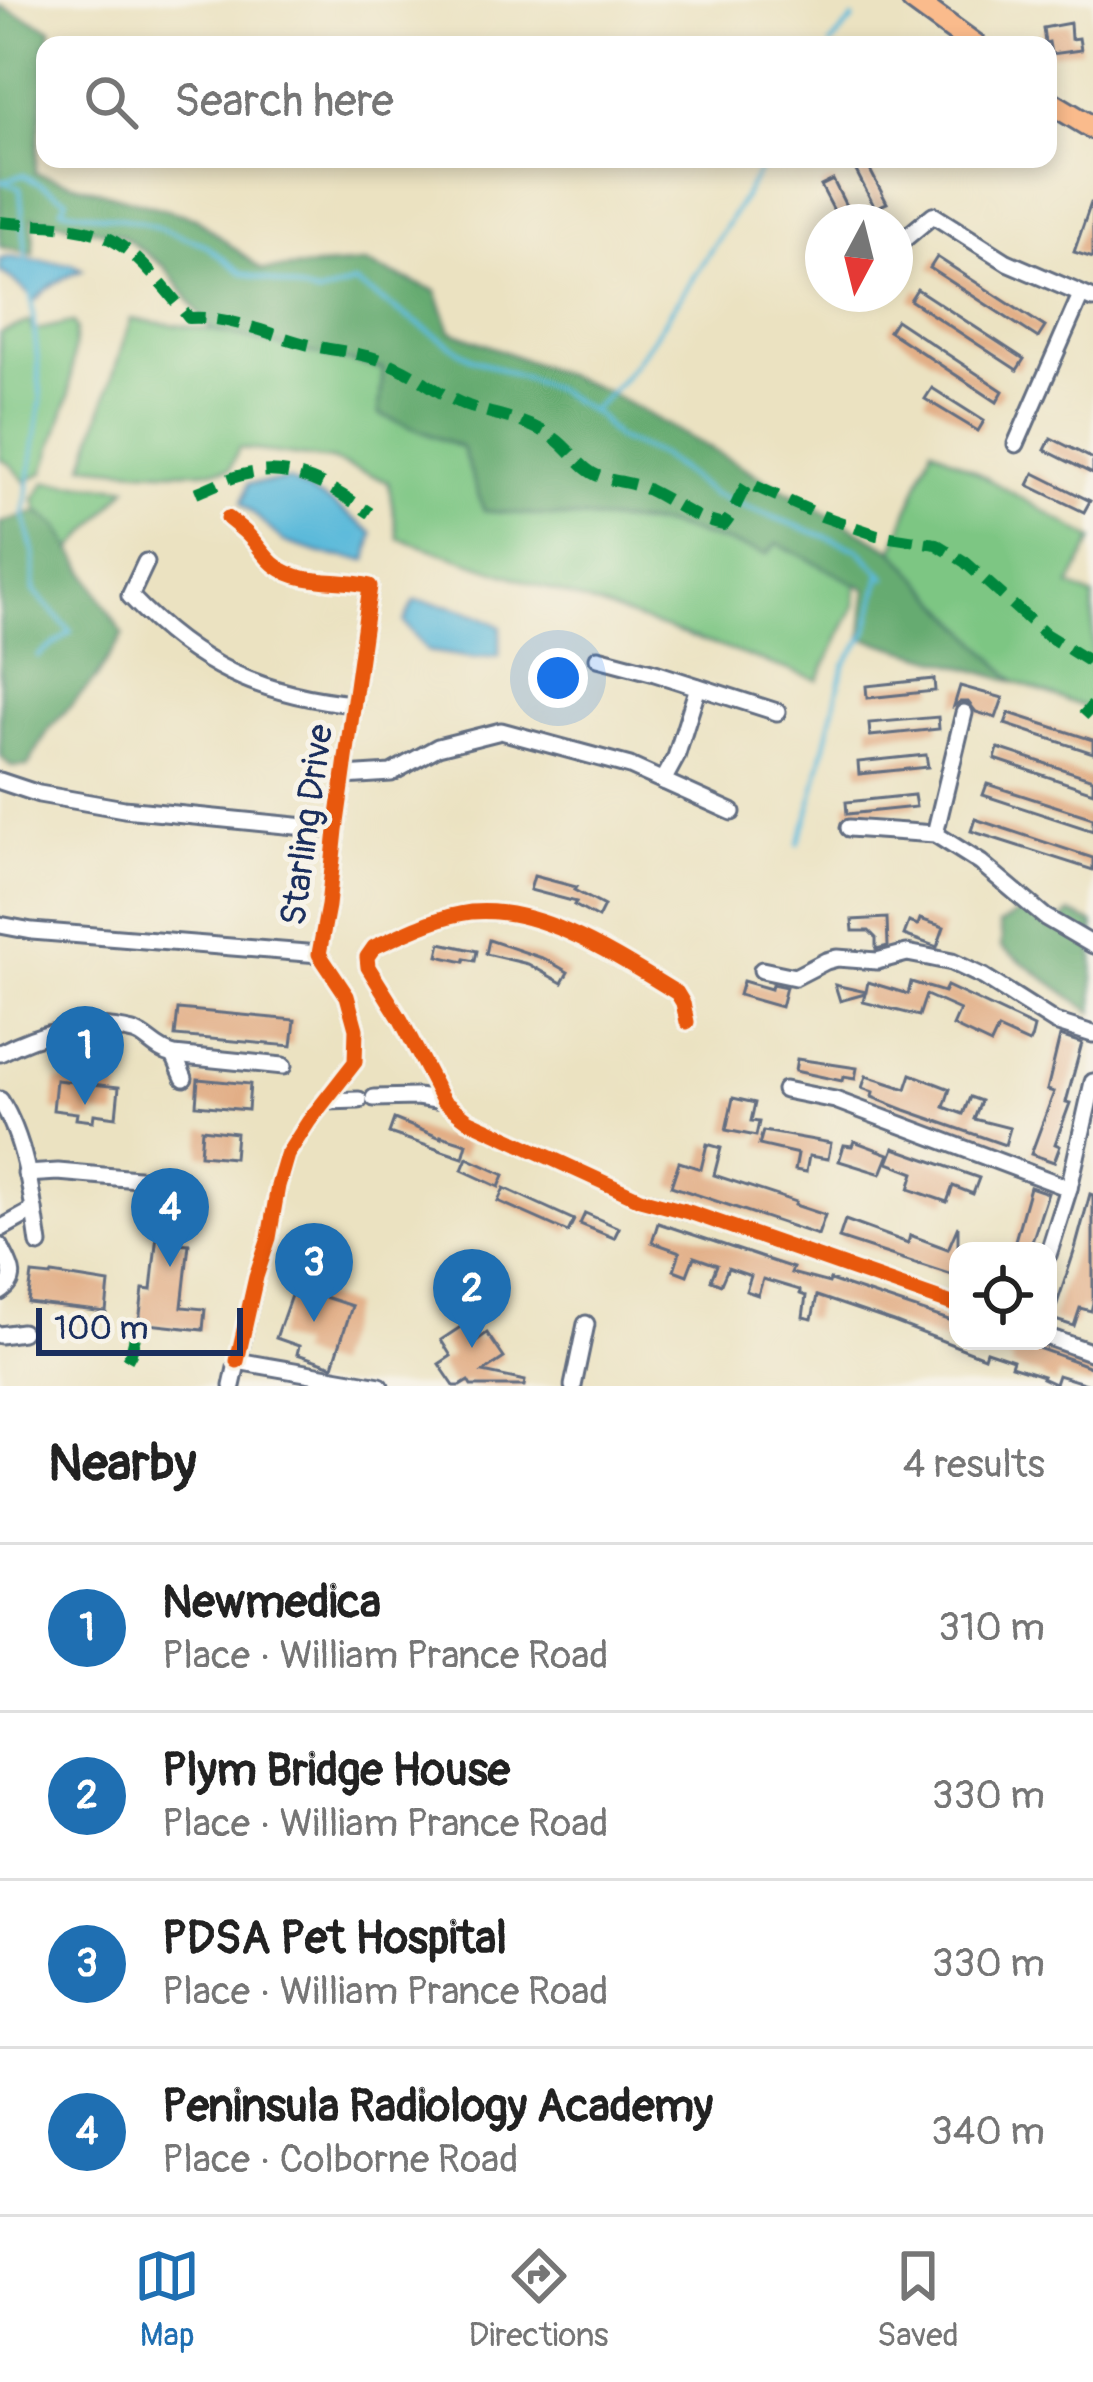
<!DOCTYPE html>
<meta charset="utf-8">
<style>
:root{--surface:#fff;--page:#f2f2f2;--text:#222;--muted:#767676;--line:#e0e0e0;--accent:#1f6fb2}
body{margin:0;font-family:Pangolin,sans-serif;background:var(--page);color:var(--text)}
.controls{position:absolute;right:36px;bottom:36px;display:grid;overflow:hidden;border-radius:24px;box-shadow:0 6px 18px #0003}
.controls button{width:108px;height:108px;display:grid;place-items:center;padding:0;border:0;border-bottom:3px solid var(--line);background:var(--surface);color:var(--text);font:60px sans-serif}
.compass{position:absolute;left:805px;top:204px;width:108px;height:108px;border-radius:50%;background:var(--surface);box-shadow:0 6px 18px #0003;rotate:187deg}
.scale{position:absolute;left:36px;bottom:30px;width:207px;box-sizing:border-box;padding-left:12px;border:6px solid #1b2f5e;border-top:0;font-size:33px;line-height:42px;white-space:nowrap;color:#1b2f5e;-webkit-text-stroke:9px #f7f3e8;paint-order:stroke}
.you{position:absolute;left:558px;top:678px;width:42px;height:42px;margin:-30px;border:9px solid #fff;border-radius:50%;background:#1a73e8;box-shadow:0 0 0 18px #1a73e833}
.badge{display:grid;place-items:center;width:78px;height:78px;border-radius:50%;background:var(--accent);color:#fff;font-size:39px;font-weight:700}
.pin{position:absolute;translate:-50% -99px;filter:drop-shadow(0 3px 6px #0008)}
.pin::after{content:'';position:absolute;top:63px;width:42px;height:36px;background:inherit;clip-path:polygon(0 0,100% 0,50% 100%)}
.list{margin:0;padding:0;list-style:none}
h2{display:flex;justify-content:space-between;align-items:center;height:156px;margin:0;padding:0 48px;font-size:51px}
h2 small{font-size:39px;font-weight:400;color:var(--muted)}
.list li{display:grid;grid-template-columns:78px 1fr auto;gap:36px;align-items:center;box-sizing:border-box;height:168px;padding:0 48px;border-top:3px solid var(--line)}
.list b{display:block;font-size:45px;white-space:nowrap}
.list p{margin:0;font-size:39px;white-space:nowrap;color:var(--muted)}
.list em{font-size:39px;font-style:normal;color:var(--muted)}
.icon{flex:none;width:66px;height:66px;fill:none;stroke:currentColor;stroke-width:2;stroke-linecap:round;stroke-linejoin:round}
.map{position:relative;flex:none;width:1093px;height:1386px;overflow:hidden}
.search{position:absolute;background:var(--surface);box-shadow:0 6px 18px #0003;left:36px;right:36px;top:36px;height:132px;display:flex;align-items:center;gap:30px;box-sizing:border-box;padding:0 42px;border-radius:24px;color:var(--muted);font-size:45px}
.sheet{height:828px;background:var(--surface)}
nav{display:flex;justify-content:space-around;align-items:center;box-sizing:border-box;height:168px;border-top:3px solid var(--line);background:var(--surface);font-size:33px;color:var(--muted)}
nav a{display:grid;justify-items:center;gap:6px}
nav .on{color:var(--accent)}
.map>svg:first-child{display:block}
.green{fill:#7dc683;stroke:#4c7a70;stroke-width:3}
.forest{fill:#66ab71;stroke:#406d68;stroke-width:3}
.water{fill:#5bbada;stroke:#3b749c;stroke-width:3}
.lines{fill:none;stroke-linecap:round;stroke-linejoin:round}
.stream{stroke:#5bbada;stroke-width:4.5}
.building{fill:#e2ae86}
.minor-casing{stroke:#646e81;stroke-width:21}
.major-casing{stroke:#646e81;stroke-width:27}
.minor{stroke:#fff;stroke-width:15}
.major{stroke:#fabb8c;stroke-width:21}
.quiet{stroke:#00873e;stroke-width:12;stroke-dasharray:24 12;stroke-linecap:butt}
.cycleway-casing{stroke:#f7f3e8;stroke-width:22}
.cycleway{stroke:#e8590c;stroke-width:15}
.labels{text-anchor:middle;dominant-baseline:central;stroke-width:10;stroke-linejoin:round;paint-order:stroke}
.street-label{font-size:36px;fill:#1b2f5e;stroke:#f7f3e8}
</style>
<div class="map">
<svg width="1093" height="1386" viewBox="0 0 1093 1386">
<rect width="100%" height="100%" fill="#f7f3e8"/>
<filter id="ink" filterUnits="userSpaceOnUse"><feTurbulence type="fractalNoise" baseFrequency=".00833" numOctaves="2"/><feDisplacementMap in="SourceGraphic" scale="24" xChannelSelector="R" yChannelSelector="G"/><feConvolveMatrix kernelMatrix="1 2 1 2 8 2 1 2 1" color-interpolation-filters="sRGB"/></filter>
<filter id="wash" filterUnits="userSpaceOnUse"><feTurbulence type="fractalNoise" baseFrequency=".004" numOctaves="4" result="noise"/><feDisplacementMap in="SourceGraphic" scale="48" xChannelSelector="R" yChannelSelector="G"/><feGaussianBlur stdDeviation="2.7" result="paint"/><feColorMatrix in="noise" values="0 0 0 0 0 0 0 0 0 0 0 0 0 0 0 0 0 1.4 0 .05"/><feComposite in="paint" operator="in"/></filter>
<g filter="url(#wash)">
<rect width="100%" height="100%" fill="#ebe2c1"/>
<g class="green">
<path d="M131,319L211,330L383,369L379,414L463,448L485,511L664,524L767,554L783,536L857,571L855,605L818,680L398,538L388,481L331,460L239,448L230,469C181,474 133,470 84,465Z"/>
<path d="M30,321L32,331L73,322L76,329L69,396L44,472L26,482L11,465L0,459V333Z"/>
<path d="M932,447L1093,539L1070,586L1093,597V710L1015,682L893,550Z"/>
<path d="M46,482L128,487L72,550L58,526L38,511L34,499Z"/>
</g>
<g class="forest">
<path d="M0,6L51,29L49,45H45V81L35,173L196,218L262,270L365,263L436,291L451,331L606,391L893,550L1015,682L862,638L866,589L777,543L767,554L664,524L484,511L462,448L379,414L383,369L211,330L165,267L121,235L33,217L34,254L0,247Z"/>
<path d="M38,511L58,526L123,635L97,677L49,729L28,766L12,767L2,758L0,752V523Z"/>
<path d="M1026,908L1052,928L1070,913L1093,923V1013L1001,947L1002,937L999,925Z"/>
</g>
<g class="water">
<path d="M9,257L71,264L83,270C65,276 48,285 36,300C24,291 12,276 0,272V259Z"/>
<path d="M289,480L334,505L373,533L367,560L328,555L284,542L242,503L248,484Z"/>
<path d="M414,601C446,603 474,611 501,627L499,656L472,658L427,651L404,622Z"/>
</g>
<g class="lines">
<g class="stream">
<path d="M830,45L853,19"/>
<path d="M0,182L23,175L67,199L62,209L141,222L204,244L241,272L318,295L355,283L471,358L554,389L598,416L617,438L660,455L712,494L858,549L886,578"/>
<path d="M6,183L20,188L27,264"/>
<path d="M31,293L41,399L24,514L34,553V591L71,632L38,656"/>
<path d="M592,410C627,380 652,339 678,301C708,254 739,208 766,159"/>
<path d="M798,844L808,816L844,665L867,633L881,572"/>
</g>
</g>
<g id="blocks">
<g class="building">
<path d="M1070,23L1071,39L1079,38L1081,50L1051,54L1049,42L1045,43L1043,28Z"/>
<path d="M866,162L887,203L875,208L854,167Z"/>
<path d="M833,180L854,222H840L821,186Z"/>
<path d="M1091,203H1093V258L1074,252Z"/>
<path d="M937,257L1045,327L1038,338L930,268Z"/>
<path d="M917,289L1024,359L1017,370L910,300Z"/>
<path d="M896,320L1003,391L997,402L889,331Z"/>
<path d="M932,388L984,421L978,431L925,399Z"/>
<path d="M1051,438L1093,459V474L1045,450Z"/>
<path d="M1034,473L1090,501L1084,512L1028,485Z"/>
<path d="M934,679L935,691L867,698L866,686Z"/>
<path d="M960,686L1003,698L996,718L976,712L968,702H960L954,706Z"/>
<path d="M1009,713L1093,740V753L1005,724Z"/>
<path d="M938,717L939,729L870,736L869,723Z"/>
<path d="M998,748L1093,779V792L995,759Z"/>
<path d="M926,755L928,767L859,774L858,762Z"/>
<path d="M987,784L1093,818V831L983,795Z"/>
<path d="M914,795L916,807L847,814L846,802Z"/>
<path d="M975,819L1093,858V870L971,831Z"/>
<path d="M534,876L576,887L574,890L604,906L598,918L574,905L576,902L530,890Z"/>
<path d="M887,918L888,946L876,949V938L869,931H853L852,920Z"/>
<path d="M920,919L944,927L937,947L904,935L909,922L918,925Z"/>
<path d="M489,940L545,959L568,972L562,983L528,964L486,954Z"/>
<path d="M441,943L477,951L475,961L465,959L464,962L438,956Z"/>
<path d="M743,981L771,989L772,984L786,987L781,1007L739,995Z"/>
<path d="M868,982L908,994L911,982L944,992L947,986L1034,1027L1031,1039L1029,1043L998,1029L991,1044L953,1026L960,1010L926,995L919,1016L863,1002L865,994L840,1001L835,985L866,992Z"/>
<path d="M178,1009L295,1020L292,1046L175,1036Z"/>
<path d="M1060,1036L1082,1043L1066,1102L1070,1103L1055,1144L1060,1146L1054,1162L1031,1154L1054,1092L1047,1090Z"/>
<path d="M797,1059L857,1068L855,1079L843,1077L842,1081L795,1071Z"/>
<path d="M911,1074L950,1089L944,1107L963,1114L970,1097L981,1101L974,1119L1010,1128L1005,1145L905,1110L872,1097L873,1092L862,1088L866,1076L906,1089Z"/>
<path d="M198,1079L250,1084L248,1110L196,1105Z"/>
<path d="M56,1080L119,1087L116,1117L94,1114L93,1121L76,1119L77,1113L53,1110Z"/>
<path d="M733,1098L755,1103L751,1121L759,1122L756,1136L726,1130Z"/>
<path d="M394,1119L441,1138V1136L467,1144L463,1158L389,1133Z"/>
<path d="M202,1129L236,1133L234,1158L200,1155Z"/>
<path d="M763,1131L831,1143L828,1159L809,1156L806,1172L795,1170L798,1154L759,1145Z"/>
<path d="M854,1141L889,1154L881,1174L839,1161L844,1145L852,1146Z"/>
<path d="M707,1144L721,1148L714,1175L796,1202L795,1205L825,1215L818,1235L671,1186L679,1162L701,1169Z"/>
<path d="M894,1148L979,1178L973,1194L953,1186L947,1202L909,1189L914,1173L888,1163Z"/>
<path d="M467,1158L504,1175L499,1187L462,1170Z"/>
<path d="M1030,1187L1048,1193L1029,1251H1012Z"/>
<path d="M504,1188L574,1220L568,1232L498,1201Z"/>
<path d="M1090,1194L1093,1195V1303L1091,1311L1080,1308L1074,1326L1052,1319L1075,1249Z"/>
<path d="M585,1213L619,1228L614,1238L580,1224Z"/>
<path d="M845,1220L908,1243L910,1235L948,1249L958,1226V1277L839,1238Z"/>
<path d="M658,1223L793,1268L791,1273L829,1283L830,1280L958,1323V1341H1018L1072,1360L1093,1368V1386L1058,1375L1055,1384L1042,1378L1043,1376L1011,1366L1013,1360L986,1351L984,1357L894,1322L817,1296L812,1319L803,1317L806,1296L800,1294V1290L763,1279L758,1295L746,1291L751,1276L728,1268L721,1284L711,1280L717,1265L694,1257L687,1275L674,1270L680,1252L652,1242Z"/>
<path d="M157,1234L174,1236V1243L189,1244L182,1307L205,1309L203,1330L139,1323L143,1289L151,1290Z"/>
<path d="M32,1274L51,1276L52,1274L109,1283L106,1312L28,1303Z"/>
<path d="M294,1287L352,1306L333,1366L297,1354L299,1346L276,1338Z"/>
<path d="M465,1324L476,1341L487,1333L504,1358L483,1372L525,1381L524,1386H471L468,1381L460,1386H454L439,1364L451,1356L441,1340Z"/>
</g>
</g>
</g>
<g filter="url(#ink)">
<use href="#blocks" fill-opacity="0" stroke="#646e81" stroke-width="3"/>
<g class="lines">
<g class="minor-casing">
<g id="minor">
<path d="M895,252L903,240L933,215L1007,262L1093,299"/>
<path d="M1016,444L1081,295"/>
<path d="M228,518C235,524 244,530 250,537C259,546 266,559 276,566C302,586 341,578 370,586L336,830L328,906L319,954"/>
<path d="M146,562L130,596C196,665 260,695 354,704"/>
<path d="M598,658L655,673L777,712"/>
<path d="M344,776L391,773L438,747L501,731L630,766L732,812"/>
<path d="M0,781L39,794L124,809L336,830"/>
<path d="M663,781L676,757L698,687"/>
<path d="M849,828L935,834L981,863L1045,917L1093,945"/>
<path d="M935,834L964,713"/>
<path d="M0,925L32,931L319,954"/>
<path d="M762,970L795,977L826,961L837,958L877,961L907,953L928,957L952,962L984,977L1055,1022L1093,1034"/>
<path d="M687,1022L683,1003L677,993C619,958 541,905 471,912C438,916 405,933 374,947L367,957L368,967L401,1020L443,1101L468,1120L640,1199L692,1213L958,1306"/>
<path d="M0,1053C40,1032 88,1020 133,1032C147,1035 154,1050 174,1055L283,1066"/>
<path d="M103,1053L107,1029"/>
<path d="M174,1055L184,1078"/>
<path d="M785,1090L835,1100L1069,1188"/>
<path d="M374,1098L417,1097L443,1101"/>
<path d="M0,1100C26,1141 32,1196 39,1244"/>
<path d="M326,1101L359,1100"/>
<path d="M26,1174L58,1172L172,1182"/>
<path d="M0,1229L34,1210"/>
<path d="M0,1246C9,1264 21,1279 0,1292"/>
<path d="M1048,1255L1069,1188L1093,1082"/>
<path d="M0,1335L22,1332"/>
<path d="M1048,1337L1093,1353"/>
<path d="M237,1361L380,1386"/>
<path d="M232,1386L256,1277L269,1238L278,1186L287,1155L309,1121L355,1062L356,1029L347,996L319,954"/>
<path d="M573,1386L586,1324"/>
</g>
</g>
<g class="major-casing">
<g id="major">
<path d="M913,0L975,45"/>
<path d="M1048,101L1093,128"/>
</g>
</g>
<use href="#minor" class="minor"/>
<use href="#major" class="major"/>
<g class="quiet">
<path d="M0,222C34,226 74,223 106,237C136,250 168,292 189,318C233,315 272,337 314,346C343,352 368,353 395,366C420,377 441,396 468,406C497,416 528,420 554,438C569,448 580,468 596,475C613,482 633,482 649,490C676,503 695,520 724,525C735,512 738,497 748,483L822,516L877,535L936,544L965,562L1045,634L1093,664"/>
<path d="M196,493C211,487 226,479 242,475C293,462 329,486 370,513"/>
<path d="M1083,716L1093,705"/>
<path d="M127,1360L131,1353L138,1325"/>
</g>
<g class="cycleway-casing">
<g id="cycleway">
<path d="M228,518C235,524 244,530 250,537C259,546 266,559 276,566C302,586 341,578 370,586L336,830L328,906L319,954L347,996L356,1029L355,1062L309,1121L287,1155L278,1186L269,1238L256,1277L237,1361"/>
<path d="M687,1022L683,1003L677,993C619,958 541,905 471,912C438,916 405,933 374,947L367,957L368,967L401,1020L443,1101L468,1120L640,1199L692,1213L958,1306"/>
</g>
</g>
<use href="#cycleway" class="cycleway"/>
</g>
</g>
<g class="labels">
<g class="street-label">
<text transform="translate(307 825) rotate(-82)">Starling Drive</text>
</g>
</g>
</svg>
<div class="controls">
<button><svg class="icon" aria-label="locate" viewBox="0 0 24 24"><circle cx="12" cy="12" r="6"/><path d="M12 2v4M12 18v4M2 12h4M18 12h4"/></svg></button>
</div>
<svg class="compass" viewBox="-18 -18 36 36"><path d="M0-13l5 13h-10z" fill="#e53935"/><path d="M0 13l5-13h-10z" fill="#767676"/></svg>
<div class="scale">100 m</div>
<div class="you"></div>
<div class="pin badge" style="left:85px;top:1105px">1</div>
<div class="pin badge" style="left:472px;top:1348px">2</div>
<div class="pin badge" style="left:314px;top:1322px">3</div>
<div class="pin badge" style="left:170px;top:1267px">4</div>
<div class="search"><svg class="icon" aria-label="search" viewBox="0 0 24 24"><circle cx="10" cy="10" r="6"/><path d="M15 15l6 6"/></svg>Search here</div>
</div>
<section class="sheet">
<h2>Nearby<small>4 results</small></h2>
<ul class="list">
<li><span class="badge">1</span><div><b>Newmedica</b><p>Place · William Prance Road</p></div><em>310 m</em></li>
<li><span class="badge">2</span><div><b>Plym Bridge House</b><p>Place · William Prance Road</p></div><em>330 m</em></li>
<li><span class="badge">3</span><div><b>PDSA Pet Hospital</b><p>Place · William Prance Road</p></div><em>330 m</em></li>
<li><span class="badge">4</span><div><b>Peninsula Radiology Academy</b><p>Place · Colborne Road</p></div><em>340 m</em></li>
</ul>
</section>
<nav>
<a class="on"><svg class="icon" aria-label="map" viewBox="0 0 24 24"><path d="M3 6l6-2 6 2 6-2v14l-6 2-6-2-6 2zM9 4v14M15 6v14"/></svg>Map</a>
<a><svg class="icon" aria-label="directions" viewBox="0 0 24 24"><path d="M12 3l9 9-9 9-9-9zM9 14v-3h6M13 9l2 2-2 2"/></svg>Directions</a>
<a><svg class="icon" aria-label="saved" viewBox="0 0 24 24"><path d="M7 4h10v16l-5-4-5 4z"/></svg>Saved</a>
</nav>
